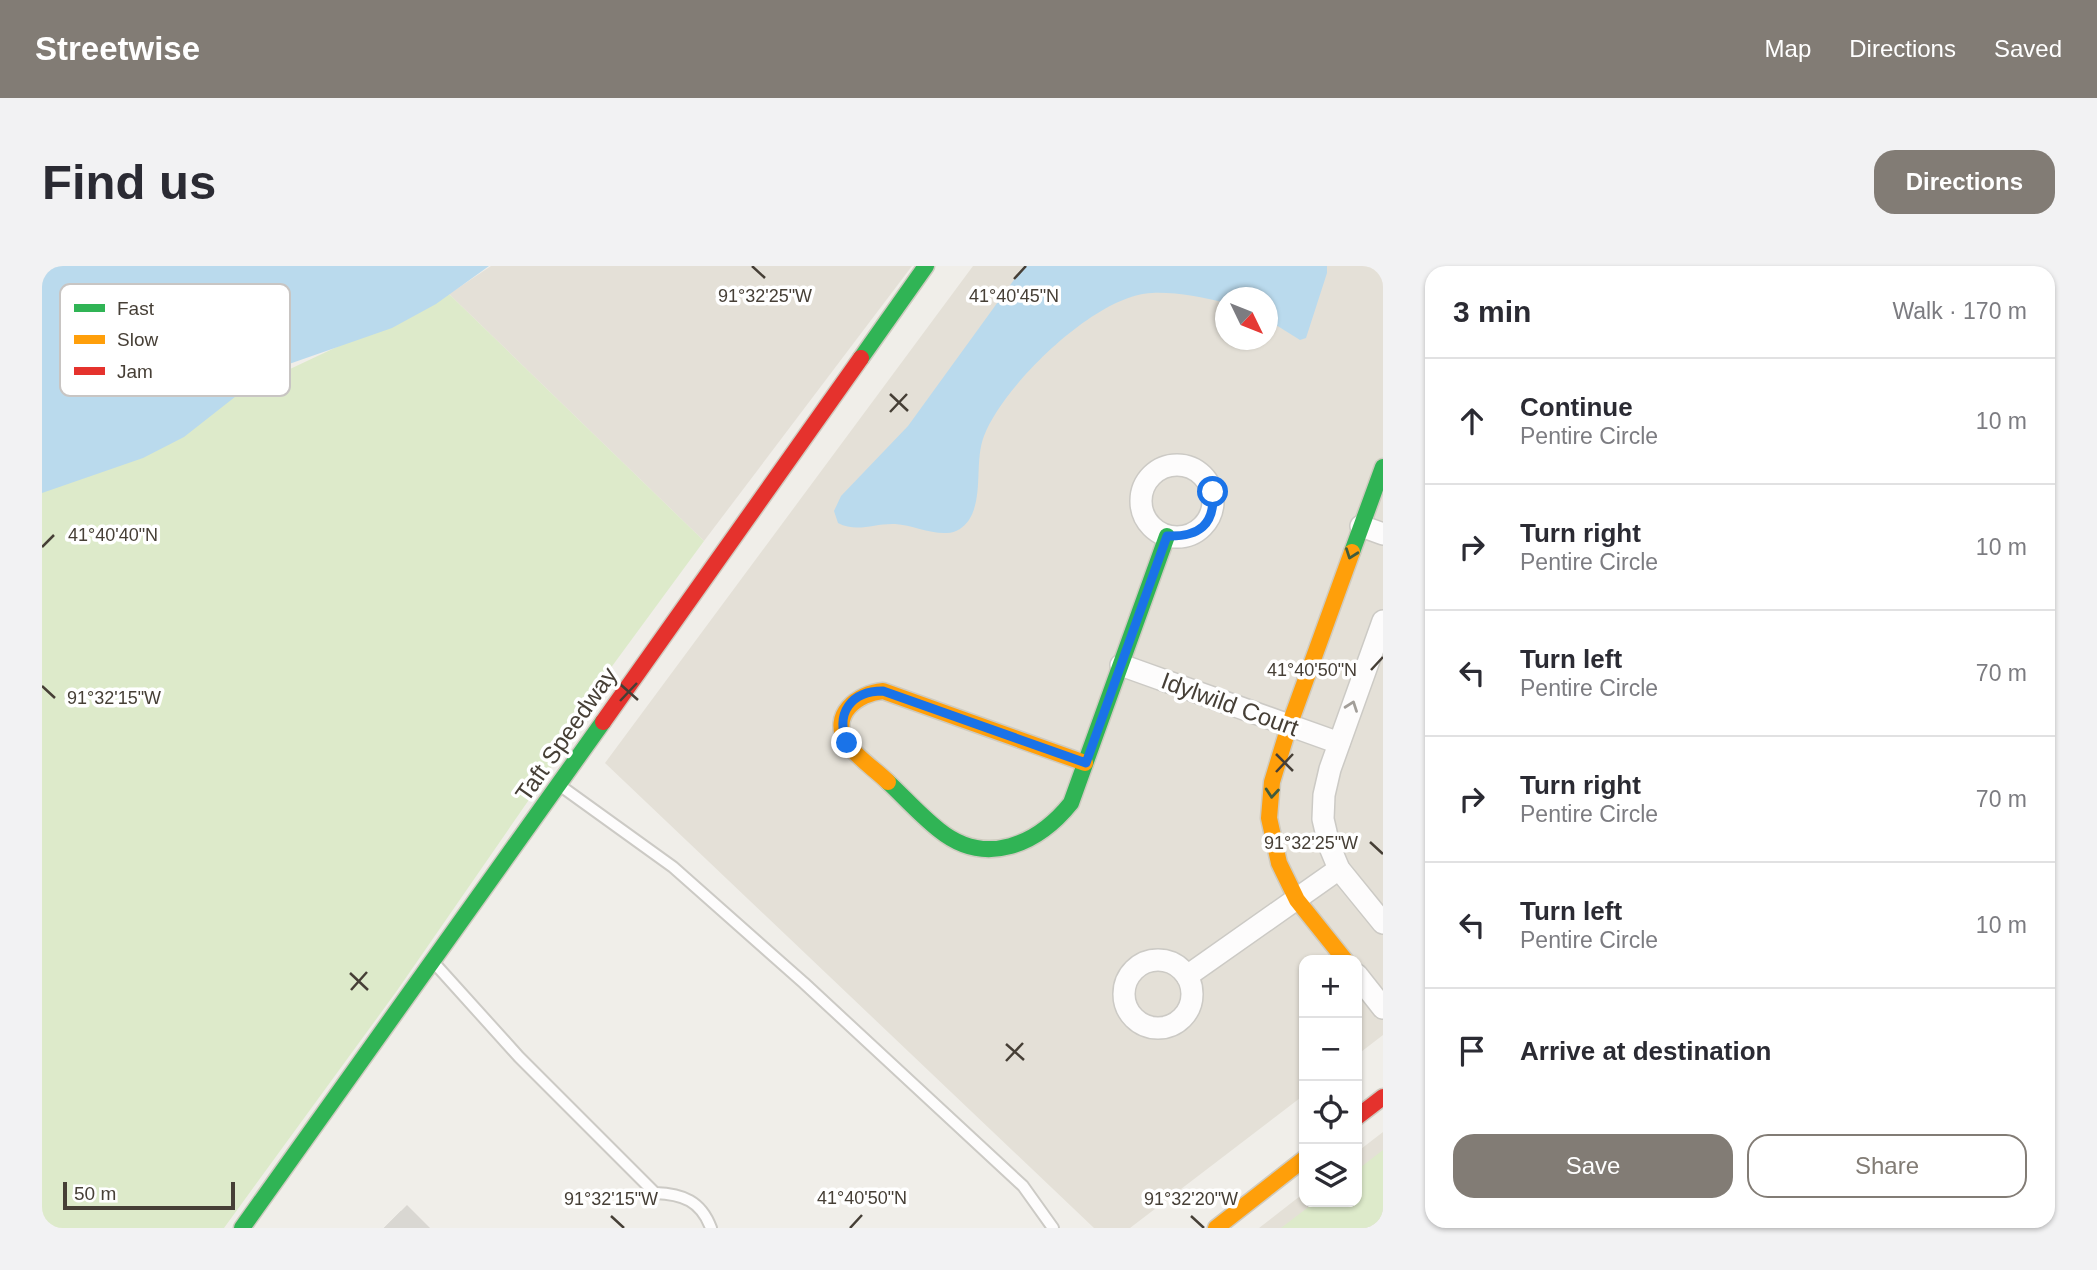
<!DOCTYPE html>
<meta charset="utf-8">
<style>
:root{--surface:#fff;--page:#f2f2f3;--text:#2b2b33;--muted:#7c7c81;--line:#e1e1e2;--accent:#827c75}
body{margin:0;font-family:Helvetica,sans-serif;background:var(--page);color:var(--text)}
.controls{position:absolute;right:21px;bottom:21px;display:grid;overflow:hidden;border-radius:14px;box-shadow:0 2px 5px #0004}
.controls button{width:63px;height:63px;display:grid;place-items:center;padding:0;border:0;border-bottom:2px solid var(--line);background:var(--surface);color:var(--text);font:35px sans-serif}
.compass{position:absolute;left:1173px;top:21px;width:63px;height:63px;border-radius:50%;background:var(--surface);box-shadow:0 2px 5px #0004;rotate:133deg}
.scale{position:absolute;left:21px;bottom:18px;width:172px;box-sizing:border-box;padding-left:7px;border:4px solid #463f36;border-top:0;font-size:19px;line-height:24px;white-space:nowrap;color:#463f36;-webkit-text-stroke:5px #fff;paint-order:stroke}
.stop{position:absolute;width:21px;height:21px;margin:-16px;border:5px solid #1a73e8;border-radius:50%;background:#fff}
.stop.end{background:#1a73e8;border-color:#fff;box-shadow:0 2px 7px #0008}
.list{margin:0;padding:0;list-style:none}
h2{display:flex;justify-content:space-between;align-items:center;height:91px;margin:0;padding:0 28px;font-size:30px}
h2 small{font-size:23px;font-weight:400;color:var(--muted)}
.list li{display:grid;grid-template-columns:46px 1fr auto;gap:21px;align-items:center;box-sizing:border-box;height:126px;padding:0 28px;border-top:2px solid var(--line)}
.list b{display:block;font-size:26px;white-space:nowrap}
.list p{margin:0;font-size:23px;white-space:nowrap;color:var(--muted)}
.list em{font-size:23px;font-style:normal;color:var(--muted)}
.actions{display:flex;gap:14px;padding:21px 28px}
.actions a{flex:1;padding:16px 0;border:2px solid var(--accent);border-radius:21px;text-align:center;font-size:24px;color:var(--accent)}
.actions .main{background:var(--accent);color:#fff}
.icon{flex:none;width:38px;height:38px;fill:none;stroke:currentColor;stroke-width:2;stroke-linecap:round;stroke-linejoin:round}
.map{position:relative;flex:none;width:1341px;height:962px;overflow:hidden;border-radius:21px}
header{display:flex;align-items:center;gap:42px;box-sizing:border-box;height:98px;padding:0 35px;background:var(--accent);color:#fff}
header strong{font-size:33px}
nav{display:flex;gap:38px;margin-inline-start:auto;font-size:24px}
.intro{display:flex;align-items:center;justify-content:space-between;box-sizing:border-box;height:168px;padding:0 42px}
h1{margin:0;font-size:49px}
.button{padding:18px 32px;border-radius:21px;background:var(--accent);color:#fff;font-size:24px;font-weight:700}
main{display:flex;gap:42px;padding:0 42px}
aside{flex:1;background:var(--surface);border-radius:21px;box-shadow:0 2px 5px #0004}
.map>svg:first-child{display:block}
.residential{fill:#e4e0d7;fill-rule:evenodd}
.green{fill:#ddeaca}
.water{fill:#badaed}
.building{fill:#d9d7d2;filter:url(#shadow)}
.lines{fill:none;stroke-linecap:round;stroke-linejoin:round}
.lane-casing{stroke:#cccac5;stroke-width:14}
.street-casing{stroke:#cccac5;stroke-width:24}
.fast-casing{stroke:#cfcbc0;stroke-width:19}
.slow-casing{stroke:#cfcbc0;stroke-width:19}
.jam-casing{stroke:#cfcbc0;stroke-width:19}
.lane{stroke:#fdfcfc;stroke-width:10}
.street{stroke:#fdfcfc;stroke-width:21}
.fast{stroke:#30b455;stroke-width:16}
.slow{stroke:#ff9f0a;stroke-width:16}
.jam{stroke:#e5322d;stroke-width:16}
.oneway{stroke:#405c3e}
.oneway2{stroke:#a29e99}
.route{stroke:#1a73e8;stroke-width:9}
.ticks{fill:none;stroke:#463f36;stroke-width:2.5}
.labels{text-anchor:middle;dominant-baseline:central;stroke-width:7;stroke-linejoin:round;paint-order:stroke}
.street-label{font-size:24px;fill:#463f36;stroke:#fff}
.key{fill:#fff;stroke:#c8c5c3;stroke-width:2}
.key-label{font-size:19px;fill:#463f36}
.ticks-label{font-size:18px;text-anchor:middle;fill:#463f36;stroke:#fff;stroke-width:7;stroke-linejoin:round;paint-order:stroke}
</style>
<header>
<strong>Streetwise</strong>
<nav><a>Map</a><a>Directions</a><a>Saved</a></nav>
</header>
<div class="intro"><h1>Find us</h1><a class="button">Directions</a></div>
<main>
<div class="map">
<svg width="1341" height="962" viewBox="0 0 1341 962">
<defs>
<filter id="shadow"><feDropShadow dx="-6" dy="6" stdDeviation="0" flood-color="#0004"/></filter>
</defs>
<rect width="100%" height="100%" fill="#f0eee9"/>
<g class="residential">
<path d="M449,0H870L662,275L407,28Z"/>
<path d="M931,0H1341V769L1315,789V694H1262V829L1088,962H1052L563,497ZM1184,32H1226V74H1184Z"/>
<path d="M1341,866V962H1217L1262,927V936H1315V886Z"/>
</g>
<g class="green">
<path d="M407,28L662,275L568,403L574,408L354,726L182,962H0V220Z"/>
<path d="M1341,884V962H1239L1273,936H1315V904Z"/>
</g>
<g class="water">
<path d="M0,0H447L394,38L350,62L247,98L212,116L142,171L101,192L0,227Z"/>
<path d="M982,0H1285V7L1264,72L1258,74L1226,54V32H1184L1183,37C1160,31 1134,26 1110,27C1053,29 961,120 942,170C932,196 942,230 927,254C922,261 914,267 905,267C888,268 870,259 853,258C833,257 815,267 796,257L792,245L799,230L866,160Z"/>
</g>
<path class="building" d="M365,939L388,962H342Z"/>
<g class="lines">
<g class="lane-casing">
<g id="lane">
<path d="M520,521L631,601L762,717L981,920L1011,962"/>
<path d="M394,699L477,791L613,927C641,928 659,935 669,962"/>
</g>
</g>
<g class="street-casing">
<g id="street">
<circle cx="1135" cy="235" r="36"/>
<path d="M1319,260L1341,268"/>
<path d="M1341,355L1288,503L1282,529L1281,553L1287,579L1297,603L1341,657"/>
<path d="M1079,399L1297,477"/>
<circle cx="1116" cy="728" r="34"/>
<path d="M1315,709L1341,742"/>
<path d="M1145,710L1297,603"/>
</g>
</g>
<g class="fast-casing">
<g id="fast">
<path d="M819,92L884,0"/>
<path d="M1310,286L1341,201"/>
<path d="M846,516C863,532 879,550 897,564C944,602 996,578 1029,537L1125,270"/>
<path d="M200,962L561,456"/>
</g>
</g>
<g class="slow-casing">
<g id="slow">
<path d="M846,516C834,504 814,491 805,477C787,449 816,427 841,425L1043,497"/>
<path d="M1303,694L1255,634L1237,597L1227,552L1230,516L1247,460L1310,286"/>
<path d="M1174,962L1262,893"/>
</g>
</g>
<g class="jam-casing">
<g id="jam">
<path d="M561,456L819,92"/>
<path d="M1315,851L1341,831"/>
</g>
</g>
<use href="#lane" class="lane"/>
<use href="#street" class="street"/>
<use href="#fast" class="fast"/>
<use href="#slow" class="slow"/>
<use href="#jam" class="jam"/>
</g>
<defs><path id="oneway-chevron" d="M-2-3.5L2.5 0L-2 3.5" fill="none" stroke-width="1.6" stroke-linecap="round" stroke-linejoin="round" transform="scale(1.75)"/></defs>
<g class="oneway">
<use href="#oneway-chevron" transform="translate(1309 288) rotate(110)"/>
<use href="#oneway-chevron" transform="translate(1230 527) rotate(95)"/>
</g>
<use class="oneway2" href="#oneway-chevron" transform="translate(1310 440) rotate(-70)"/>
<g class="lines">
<path class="route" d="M805,477C793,447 809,425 841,425L1044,497L1125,270C1157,271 1173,259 1171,226"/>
</g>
<path class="ticks" d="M710,0L723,12M972,13L984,0M848,128L866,145M848,146L865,128M0,281L12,269M1329,404L1341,391M578,418L596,434M0,420L13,432M578,435L595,417M1234,488L1251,505M1234,506L1251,488M1328,576L1341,588M308,707L326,724M309,724L325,706M964,778L982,794M964,795L981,777M569,950L582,962M1149,950L1162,962M808,962L820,949"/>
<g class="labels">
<g class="street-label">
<text transform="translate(1188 438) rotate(20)">Idylwild Court</text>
<text transform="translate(524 468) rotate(-55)">Taft Speedway</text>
</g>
</g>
<rect x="18" y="18" width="230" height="112" rx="10" class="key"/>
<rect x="32" y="38" width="31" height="8" fill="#30b455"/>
<rect x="32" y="69" width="31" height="9" fill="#ff9f0a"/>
<rect x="32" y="101" width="31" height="8" fill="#e5322d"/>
<g class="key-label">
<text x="75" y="49">Fast</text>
<text x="75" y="80">Slow</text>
<text x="75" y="112">Jam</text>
</g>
<g class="ticks-label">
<text x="723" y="36">91°32'25"W</text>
<text x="972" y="36">41°40'45"N</text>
<text x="71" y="275">41°40'40"N</text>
<text x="1270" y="410">41°40'50"N</text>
<text x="72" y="438">91°32'15"W</text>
<text x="1269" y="583">91°32'25"W</text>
<text x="820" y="938">41°40'50"N</text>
<text x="569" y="939">91°32'15"W</text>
<text x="1149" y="939">91°32'20"W</text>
</g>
</svg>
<div class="controls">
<button>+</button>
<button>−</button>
<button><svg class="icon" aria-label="locate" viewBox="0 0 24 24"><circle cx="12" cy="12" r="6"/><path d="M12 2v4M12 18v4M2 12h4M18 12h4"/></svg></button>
<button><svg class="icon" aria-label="layers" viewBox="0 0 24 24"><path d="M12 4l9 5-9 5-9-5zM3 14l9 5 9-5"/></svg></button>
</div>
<svg class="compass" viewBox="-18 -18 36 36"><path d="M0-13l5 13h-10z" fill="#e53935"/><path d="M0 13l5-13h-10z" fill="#7c7c81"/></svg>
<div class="scale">50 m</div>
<div class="stop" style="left:1171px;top:226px"></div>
<div class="stop end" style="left:805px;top:477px"></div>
</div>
<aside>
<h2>3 min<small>Walk · 170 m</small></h2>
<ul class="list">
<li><svg class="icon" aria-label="ahead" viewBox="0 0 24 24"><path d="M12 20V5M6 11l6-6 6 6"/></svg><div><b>Continue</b><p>Pentire Circle</p></div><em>10 m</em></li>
<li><svg class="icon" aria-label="right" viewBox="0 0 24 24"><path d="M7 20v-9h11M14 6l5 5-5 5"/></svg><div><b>Turn right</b><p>Pentire Circle</p></div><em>10 m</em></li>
<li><svg class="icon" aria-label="left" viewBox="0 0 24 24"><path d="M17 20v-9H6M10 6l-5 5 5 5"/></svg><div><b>Turn left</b><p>Pentire Circle</p></div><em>70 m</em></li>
<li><svg class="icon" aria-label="right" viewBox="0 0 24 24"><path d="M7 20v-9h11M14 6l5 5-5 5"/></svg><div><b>Turn right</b><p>Pentire Circle</p></div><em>70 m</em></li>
<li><svg class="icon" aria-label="left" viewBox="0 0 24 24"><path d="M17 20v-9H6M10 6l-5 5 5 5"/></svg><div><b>Turn left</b><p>Pentire Circle</p></div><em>10 m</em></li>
<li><svg class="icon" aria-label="arrive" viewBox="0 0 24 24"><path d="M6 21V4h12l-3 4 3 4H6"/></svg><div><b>Arrive at destination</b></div></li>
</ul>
<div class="actions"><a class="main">Save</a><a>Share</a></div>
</aside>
</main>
